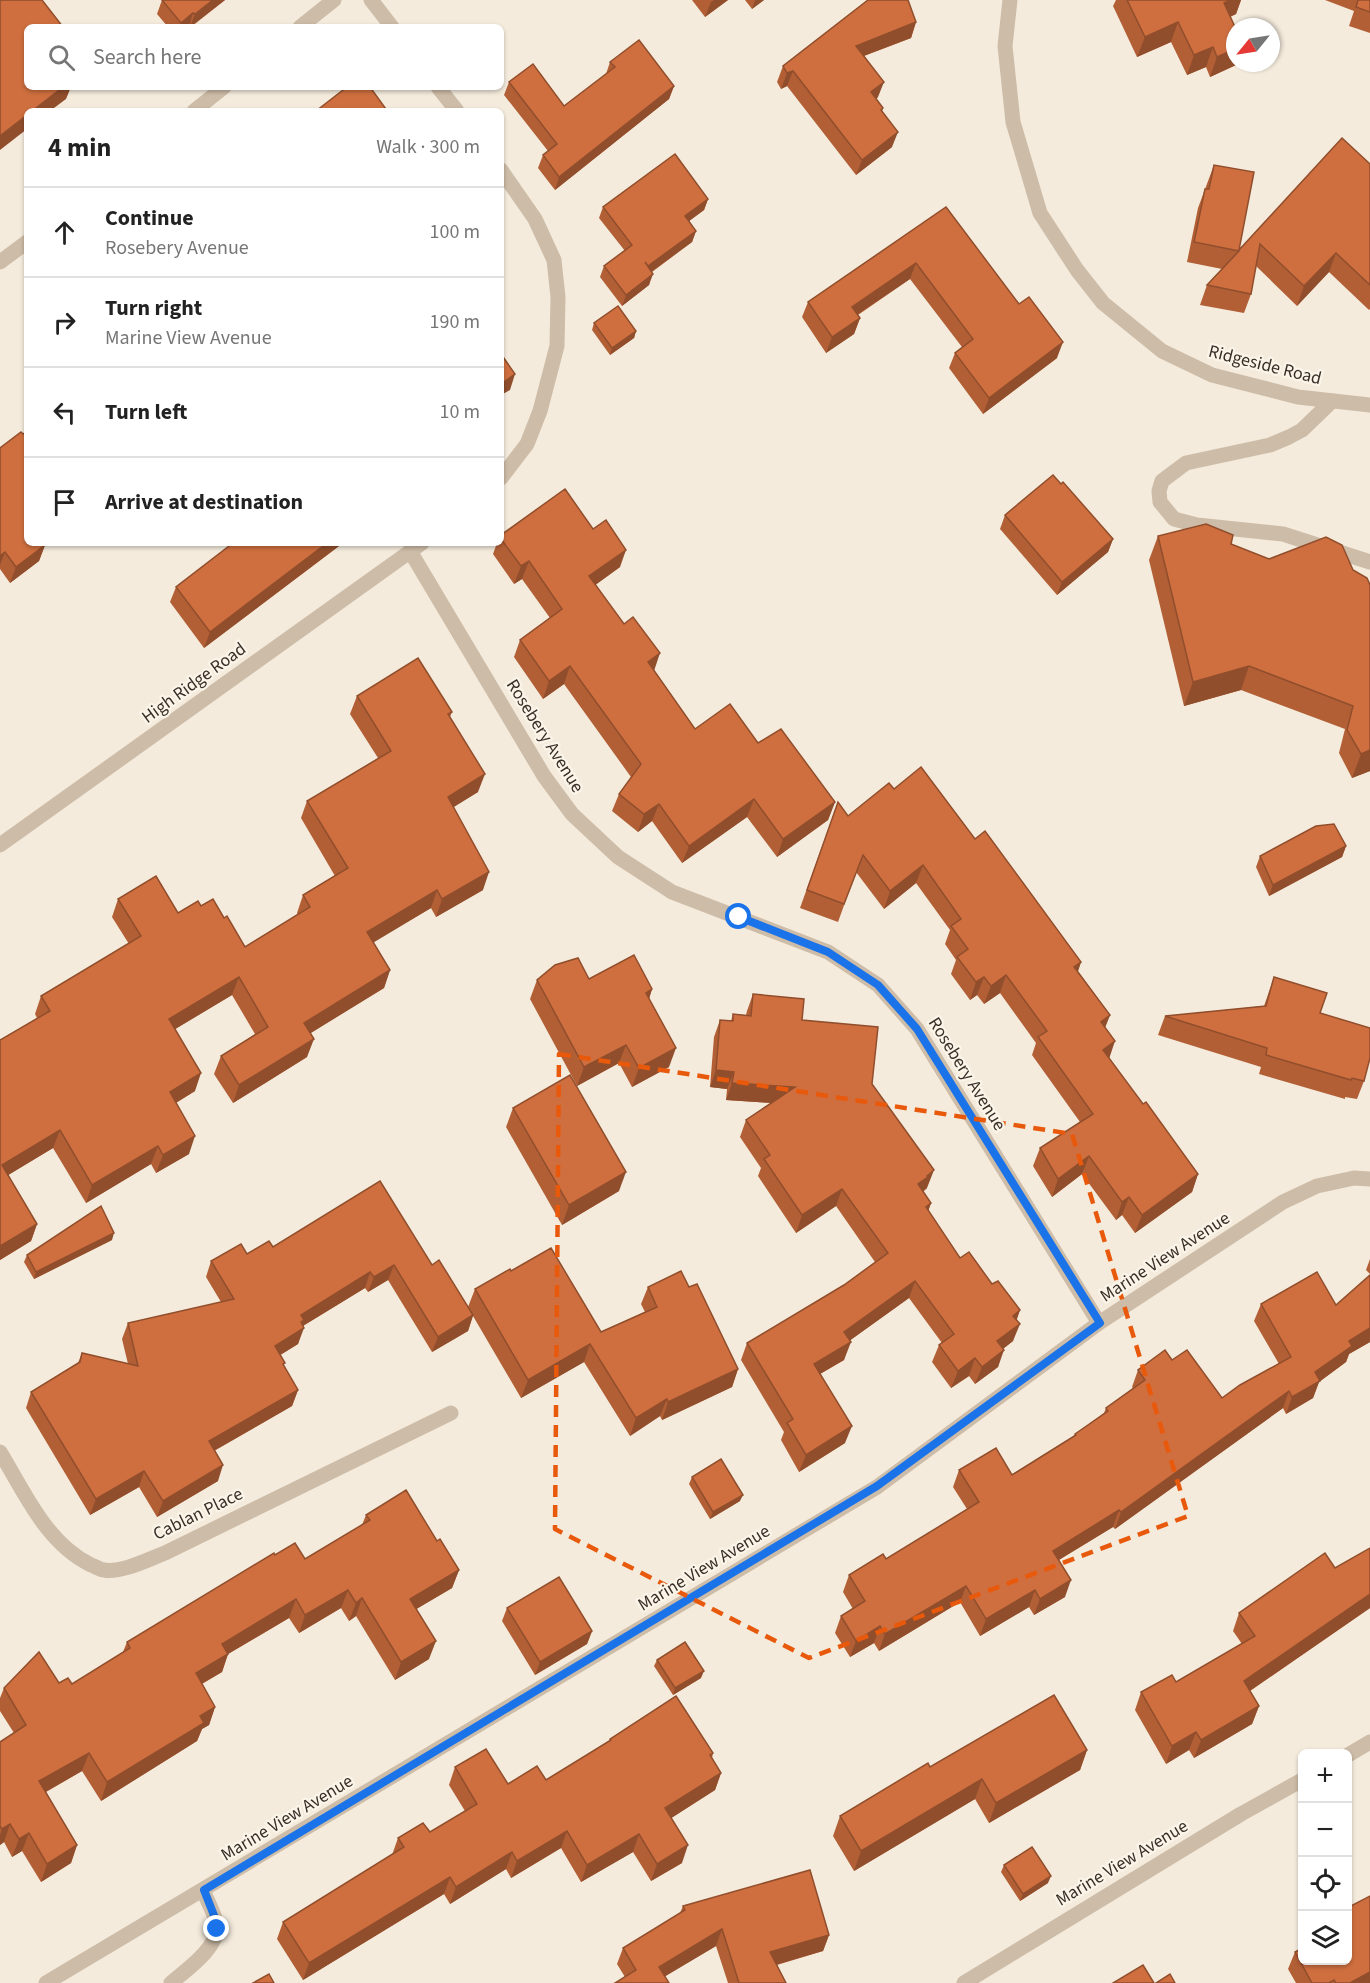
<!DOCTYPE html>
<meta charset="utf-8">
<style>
:root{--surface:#fff;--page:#f2f2f2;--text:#222;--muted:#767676;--line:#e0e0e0}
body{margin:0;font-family:"Source Sans 3",sans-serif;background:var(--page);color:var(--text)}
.controls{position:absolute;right:18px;bottom:18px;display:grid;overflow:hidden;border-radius:9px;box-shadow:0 2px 4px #0004}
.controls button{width:54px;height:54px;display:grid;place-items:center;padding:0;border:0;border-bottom:2px solid var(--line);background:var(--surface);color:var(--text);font:30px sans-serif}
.compass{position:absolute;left:1226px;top:18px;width:54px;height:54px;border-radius:50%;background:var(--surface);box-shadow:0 2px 4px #0004;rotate:240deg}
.stop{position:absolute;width:18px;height:18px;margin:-14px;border:4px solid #1a73e8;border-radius:50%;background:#fff}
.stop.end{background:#1a73e8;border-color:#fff;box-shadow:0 2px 6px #0008}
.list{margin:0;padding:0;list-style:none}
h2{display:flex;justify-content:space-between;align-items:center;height:78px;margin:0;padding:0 24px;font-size:26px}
h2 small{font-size:20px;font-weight:400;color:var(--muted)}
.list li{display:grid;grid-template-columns:39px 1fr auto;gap:18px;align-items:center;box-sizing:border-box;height:90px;padding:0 24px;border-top:2px solid var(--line)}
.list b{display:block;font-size:22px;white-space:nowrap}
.list p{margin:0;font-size:20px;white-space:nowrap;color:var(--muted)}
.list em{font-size:20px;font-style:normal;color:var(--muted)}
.icon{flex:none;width:33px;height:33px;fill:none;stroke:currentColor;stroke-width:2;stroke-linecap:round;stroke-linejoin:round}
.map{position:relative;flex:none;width:1370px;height:1983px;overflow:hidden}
.search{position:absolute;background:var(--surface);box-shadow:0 2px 4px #0004;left:24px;top:24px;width:480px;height:66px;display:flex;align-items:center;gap:15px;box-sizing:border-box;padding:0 21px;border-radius:9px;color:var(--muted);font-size:22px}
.panel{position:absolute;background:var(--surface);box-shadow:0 2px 4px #0004;left:24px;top:108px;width:480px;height:438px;border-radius:9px}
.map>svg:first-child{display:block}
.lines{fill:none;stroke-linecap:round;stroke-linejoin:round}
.service{stroke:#cdbca7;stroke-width:15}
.minor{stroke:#cdbca7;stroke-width:15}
.wall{fill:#b25f36}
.shaded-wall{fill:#914e2c}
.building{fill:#cf6f3f;stroke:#914e2c;stroke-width:1.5}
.route{stroke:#1a73e8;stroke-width:8}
.marked{fill:none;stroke:#e8590c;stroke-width:4.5;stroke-dasharray:12 8;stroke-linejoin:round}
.labels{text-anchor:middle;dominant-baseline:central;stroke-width:4.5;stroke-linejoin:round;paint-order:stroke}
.street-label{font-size:18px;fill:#392f28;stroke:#fbf5e9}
</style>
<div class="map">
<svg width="1370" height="1983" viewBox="0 0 1370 1983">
<rect width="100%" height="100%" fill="#f4ebdc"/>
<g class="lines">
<path class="service" d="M1332,401L1302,430L1289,437L1270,445L1186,463L1162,481L1159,491L1160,502L1174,519L1197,525L1283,534L1370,562"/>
<g class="minor">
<path d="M371,0L392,27"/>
<path d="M1010,0L1005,46L1013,122L1040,213L1077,270L1103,303L1162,351L1212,375L1298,397L1370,405"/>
<path d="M300,27L334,0"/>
<path d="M438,87L457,111"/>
<path d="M194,111L224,87"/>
<path d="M501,170L535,219L554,260L558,297L557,346L540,411L527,444L501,478"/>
<path d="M0,262L27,242"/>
<path d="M410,551L544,776L572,814L618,857L672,892L828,952L878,985L917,1029L1099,1323"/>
<path d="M0,845L422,543"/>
<path d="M0,1452C25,1493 46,1543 91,1565C95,1566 100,1570 104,1570C122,1573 149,1559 165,1553L451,1413"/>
<path d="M1348,1755L1370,1742"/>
<path d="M46,1983L877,1487L1099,1323L1283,1202L1317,1186L1354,1178L1370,1179"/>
<path d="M171,1983C186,1970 219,1947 217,1926C215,1914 208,1902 203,1891"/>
<path d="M964,1983L1241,1814L1302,1780"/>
</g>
</g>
<g class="wall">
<path d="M162,0H225L191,27H168L157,14Z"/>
<path d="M692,0H728L705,17Z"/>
<path d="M745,0H764L752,9Z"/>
<path d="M1116,0H1241L1236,14L1230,17L1235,63H1237L1236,65L1210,77L1206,67L1187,75L1171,42L1137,57L1113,6Z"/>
<path d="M1325,0H1370V33L1349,26L1354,11Z"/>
<path d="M916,22L911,38L864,56L878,97L876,99L883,108L882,112L892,147L856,175L787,86L781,89L777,82L783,66Z"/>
<path d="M610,62L674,86L669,99L555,190L538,168L543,155L548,151L504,95L509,82L564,106L606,74Z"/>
<path d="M1370,164V309L1369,310L1329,272L1297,306L1256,266L1251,294L1244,313L1200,305L1207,285L1222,269L1187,262L1198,208L1214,165L1239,250Z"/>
<path d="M708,199L704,210L689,221L696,231L692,242L652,272L649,285L622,306L600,277L604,266L625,251L599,218L603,207Z"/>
<path d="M946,207L1057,358L983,414L949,368L955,353L962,347L910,279L858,315L860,318L854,334L826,353L802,317L808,302Z"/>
<path d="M594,323L636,331L634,338L610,355L592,330Z"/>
<path d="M0,448L27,543L45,545L39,561L10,583L0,569Z"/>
<path d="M1061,484L1113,539L1108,552L1057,595L1000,529L1005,515Z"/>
<path d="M501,535L620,567L595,585L695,729L758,743L835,802L828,820L777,857L747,817L682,863L652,821L638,832L612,811L619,794L631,777L564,684L543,699L514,657L520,640L550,618L522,579L514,584L493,554L497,543H501Z"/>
<path d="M1158,536L1231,544L1269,559L1353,570L1370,771L1352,778L1339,753L1345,729L1241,690L1184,706L1149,560Z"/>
<path d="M343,543L204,648L170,602L176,587Z"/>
<path d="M357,696L452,712L450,717L478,792L453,807L483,890L436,917L431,908L373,942L390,970L384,988L310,1033L307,1057L233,1103L214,1074L221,1056L255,1034L232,995L175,1029L195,1091L176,1103L189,1154L156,1173L151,1164L86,1203L53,1148L8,1175L37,1224L31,1241L0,1260V1040L37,1018L35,1014L41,996L129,944L112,917L118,899L178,913L201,906L224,918L245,947L298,915L297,913L303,895L335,876L301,818L307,801L378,758L350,714Z"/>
<path d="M894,789L975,839L1081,962L1078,971L1110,1015L1105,1027L1109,1058L1143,1104L1198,1174L1192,1192L1135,1233L1122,1215L1116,1220L1082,1174L1052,1197L1033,1166L1040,1148L1080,1122L1032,1055L1036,1043L1000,993L984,1004L977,995L970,1000L951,974L956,960L945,944L950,930L916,883L884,909L856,872L838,922L800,908L838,802L848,816Z"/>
<path d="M1346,846L1342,857L1269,896L1256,867L1260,856Z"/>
<path d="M1274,977L1320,1013L1364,1081L1357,1099L1345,1097V1099L1259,1074L1261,1067L1158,1035L1165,1016L1264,1006Z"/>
<path d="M537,980L652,989L649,999L669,1067L632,1087L619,1063L577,1086L530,999Z"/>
<path d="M753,994L802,1020L872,1084L927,1188L923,1192L931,1203L928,1211L960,1258L992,1284L1020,1310L1016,1320L1013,1341L1003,1349L998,1367L975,1384L969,1376L951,1388L932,1362L939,1345L942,1343L909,1298L849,1341L844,1360L820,1374L845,1443L799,1472L781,1440L784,1432L741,1360L747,1343L844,1285L875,1262L836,1206L796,1233L758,1176L761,1168L740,1137L746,1120L771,1103L726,1100L727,1089L710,1087L714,1037L720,1020L731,1021L733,1014L746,1015L747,1011Z"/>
<path d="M513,1108L619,1191L562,1225L506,1127Z"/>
<path d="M112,1240L34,1279L24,1262L27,1255Z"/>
<path d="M273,1247L432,1265L468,1307L475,1289L511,1271L601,1332L645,1312L641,1304L648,1287H689L738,1369L732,1387L662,1420L660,1416L630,1436L584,1362L521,1398L473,1316L468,1331L432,1352L388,1280L368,1292L365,1288L303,1326L298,1344L280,1355L284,1367L298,1390L292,1406L214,1451L218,1481L157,1517L139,1487L90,1515L26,1408L31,1392L78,1363L82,1353L128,1364L122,1339L128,1323L221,1302L206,1277L211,1261L247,1254Z"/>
<path d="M1370,1259V1274L1366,1270Z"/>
<path d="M1370,1275V1342L1349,1354L1346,1362L1319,1382L1313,1398L1286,1414L1283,1408L1115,1529L1113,1527L1059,1560L1065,1597L1034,1615L1029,1607L980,1636L960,1602L879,1651L874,1643L850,1657L835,1633L841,1616L853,1609L843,1592L849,1575L886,1559L967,1509L953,1487L959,1470L1012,1475L1074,1436L1075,1434L1104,1413L1106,1408L1133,1388L1132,1387L1138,1370L1172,1360L1222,1398L1279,1364L1254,1321L1261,1304L1336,1305Z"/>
<path d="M692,1477L740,1501L710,1519L689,1484Z"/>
<path d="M366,1515L437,1541L459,1570L452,1588L416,1609L429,1659L395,1680L356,1616L349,1621L341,1608L299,1633L289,1618L228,1654L222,1672L202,1684L215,1707L209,1725L202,1729L197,1741L101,1801L82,1771L46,1792L77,1845L71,1863L41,1882L22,1851L12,1857L4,1842L0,1845V1742L14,1733L0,1711V1698L4,1688L59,1683L72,1684L123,1652L127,1642L275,1555L305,1559L362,1525Z"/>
<path d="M1335,1568L1370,1608L1250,1691L1259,1706L1252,1724L1194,1758L1189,1750L1166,1764L1135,1710L1141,1692L1176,1682L1242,1644L1233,1631L1239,1613Z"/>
<path d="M507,1608L592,1631L587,1644L535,1675L502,1621Z"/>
<path d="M657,1660L701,1678L673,1695L654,1666Z"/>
<path d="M610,1739L713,1753L712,1758L721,1773L715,1790L671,1818L682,1863L651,1881L633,1852L581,1882L561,1848L511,1878L506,1869L450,1904L444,1894L303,1980L277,1939L283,1922L392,1855L398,1838L430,1832L465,1811L449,1785L455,1767L508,1784L546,1780L609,1742Z"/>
<path d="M1087,1750L1080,1770L989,1823L975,1799L854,1871L833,1836L840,1816L930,1767Z"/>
<path d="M1004,1865L1048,1883L1020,1901L1001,1872Z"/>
<path d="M683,1906L829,1935L823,1951L777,1965L786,1983H728L716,1946L665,1976L625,1977L617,1964L623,1948L680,1913Z"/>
<path d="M1302,1941V1960L1370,1983H1296L1288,1969L1295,1952L1300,1949Z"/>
</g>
<g class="shaded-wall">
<path d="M213,0H225L190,27L195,14Z"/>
<path d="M714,0H728L705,17L711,2Z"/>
<path d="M755,0H764L752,9Z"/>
<path d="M1231,0H1241L1236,14L1216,23L1224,3Z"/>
<path d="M193,13L189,26L179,27L181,23Z"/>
<path d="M916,22L911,38L850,61L856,46Z"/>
<path d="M1178,22L1171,42L1137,57L1145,37Z"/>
<path d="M1213,47L1206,67L1187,75L1194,55Z"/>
<path d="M1235,49V63H1237L1236,65L1210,77L1217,57Z"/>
<path d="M793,71L787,86L781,89L787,73Z"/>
<path d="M884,82L878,97L866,108L871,92Z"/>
<path d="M674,86L669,99L555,190L559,177Z"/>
<path d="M63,87H71L66,99L50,111H32Z"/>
<path d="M27,115V129L0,150V136Z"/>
<path d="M898,132L892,147L856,175L862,160Z"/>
<path d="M708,199L704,210L681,227L685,216Z"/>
<path d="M696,231L692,242L644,277L648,266Z"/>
<path d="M1336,253L1329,272L1297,306L1304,286Z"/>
<path d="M916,263L910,279L846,322L852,307Z"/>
<path d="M653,274L649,285L622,306L626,295Z"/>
<path d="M860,318L854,334L826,353L832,337Z"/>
<path d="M636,331L634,338L610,355L612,348Z"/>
<path d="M1063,342L1057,358L983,414L989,398Z"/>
<path d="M515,374L510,390L501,395V384Z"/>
<path d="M1113,539L1108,552L1057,595L1062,582Z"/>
<path d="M327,543H343L204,648L210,632Z"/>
<path d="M45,545L39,561L10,583L16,567Z"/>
<path d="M626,550L620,567L583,594L589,576Z"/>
<path d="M5,552L0,565V556Z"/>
<path d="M529,561L522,579L514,584L521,566Z"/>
<path d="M660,653L654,671L648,662Z"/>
<path d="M570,666L564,684L543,699L549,681Z"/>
<path d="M1249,666L1241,690L1184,706L1193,682Z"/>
<path d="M1370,750V771L1352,778L1361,754Z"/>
<path d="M485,774L478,792L441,815L448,797Z"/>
<path d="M754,799L747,817L682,863L689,846Z"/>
<path d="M835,802L828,820L777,857L783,839Z"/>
<path d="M659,804L652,821L638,832L644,814Z"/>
<path d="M1346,846L1342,857L1269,896L1273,885Z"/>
<path d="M923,865L916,883L884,909L890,891Z"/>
<path d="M489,872L483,890L436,917L442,899Z"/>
<path d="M437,890L431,908L361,950L367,932Z"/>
<path d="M1081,962L1075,980L1074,967Z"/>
<path d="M390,970L384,988L298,1041L304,1023Z"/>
<path d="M1006,975L1000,993L984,1004L991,986Z"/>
<path d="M239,977L232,995L162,1037L169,1019Z"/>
<path d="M984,977L977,995L970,1000L976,982Z"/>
<path d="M652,989L646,1008V993Z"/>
<path d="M1110,1015L1103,1033L1101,1022Z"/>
<path d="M314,1039L307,1057L233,1103L239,1085Z"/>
<path d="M1115,1041L1109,1059L1103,1050Z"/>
<path d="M626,1045L619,1063L577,1086L584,1067Z"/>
<path d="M676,1048L669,1067L632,1087L639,1068Z"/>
<path d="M716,1070L734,1072L727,1089L710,1087Z"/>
<path d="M201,1073L195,1091L164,1110L170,1092Z"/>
<path d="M732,1083L795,1087L789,1104L726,1100Z"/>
<path d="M60,1130L53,1148L0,1180L2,1165Z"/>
<path d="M195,1136L189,1154L156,1173L163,1155Z"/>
<path d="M158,1146L151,1164L86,1203L92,1185Z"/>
<path d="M1089,1156L1082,1174L1052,1197L1058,1179Z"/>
<path d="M934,1170L927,1188L923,1191L922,1194L918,1184Z"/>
<path d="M626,1172L619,1191L562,1225L569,1205Z"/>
<path d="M1198,1174L1192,1192L1135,1233L1142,1215Z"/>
<path d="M842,1189L836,1206L796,1233L802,1215Z"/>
<path d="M1129,1197L1122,1215L1116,1220L1122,1202Z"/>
<path d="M931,1203L925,1220L926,1207Z"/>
<path d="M37,1224L31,1241L0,1260V1246Z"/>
<path d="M114,1233L112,1240L34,1279L36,1272Z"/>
<path d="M394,1265L388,1280L368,1292L374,1277Z"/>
<path d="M370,1272L365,1288L301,1327L304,1328L298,1344L269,1362L275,1346L301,1315Z"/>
<path d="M915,1281L909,1298L838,1349L844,1332Z"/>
<path d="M1020,1310L1014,1328L1013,1316Z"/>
<path d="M473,1315L468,1331L432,1352L438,1337Z"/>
<path d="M1020,1324L1013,1341L991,1358L997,1341Z"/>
<path d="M1370,1328V1342L1349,1354L1346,1362L1319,1382L1313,1398L1286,1414L1292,1397L1315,1372L1349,1341Z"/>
<path d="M851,1342L844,1360L808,1381L814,1364Z"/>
<path d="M590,1344L584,1362L521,1398L528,1380Z"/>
<path d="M1004,1350L998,1367L975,1384L982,1367Z"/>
<path d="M975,1358L969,1376L951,1388L958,1371Z"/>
<path d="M738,1369L732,1387L662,1420L668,1402Z"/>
<path d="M298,1390L292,1406L203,1457L209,1441Z"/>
<path d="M1289,1391L1283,1408L1115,1529L1121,1512Z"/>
<path d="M667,1399L660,1416L630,1436L636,1418Z"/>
<path d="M852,1426L845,1443L799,1472L806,1455Z"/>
<path d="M223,1465L218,1481L157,1517L163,1501Z"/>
<path d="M144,1471L139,1487L90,1515L96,1499Z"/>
<path d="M743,1495L740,1501L710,1519L713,1512Z"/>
<path d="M1119,1510L1113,1527L1047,1567L1053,1551Z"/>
<path d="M459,1570L452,1588L403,1617L410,1599Z"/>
<path d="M1071,1580L1065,1597L1034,1615L1040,1599Z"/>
<path d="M966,1586L960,1602L879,1651L885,1634Z"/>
<path d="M348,1590L341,1608L299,1633L305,1615Z"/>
<path d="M1035,1590L1029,1607L980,1636L986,1619Z"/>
<path d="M1370,1594V1608L1238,1699L1244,1681Z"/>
<path d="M362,1598L356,1616L349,1621L356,1603Z"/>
<path d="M296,1599L289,1618L228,1654L222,1672L189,1691L196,1673L222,1644Z"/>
<path d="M880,1626L874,1643L850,1657L856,1641Z"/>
<path d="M592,1631L587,1644L535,1675L540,1662Z"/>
<path d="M436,1641L429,1659L395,1680L401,1662Z"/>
<path d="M704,1671L701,1678L673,1695L675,1688Z"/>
<path d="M1259,1706L1252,1724L1194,1758L1201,1740Z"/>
<path d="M215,1707L209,1725L202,1729L197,1741L101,1801L107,1782L200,1716Z"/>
<path d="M1196,1732L1189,1750L1166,1764L1172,1746Z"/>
<path d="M1087,1750L1080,1770L989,1823L996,1803Z"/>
<path d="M89,1753L82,1771L33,1799L39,1781Z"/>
<path d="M721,1773L715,1790L659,1826L665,1808Z"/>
<path d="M982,1779L975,1799L854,1871L861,1851Z"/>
<path d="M10,1824L4,1842L0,1845V1835L2,1829Z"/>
<path d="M567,1831L561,1848L511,1878L517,1861Z"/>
<path d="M29,1833L22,1851L12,1857L19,1839Z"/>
<path d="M639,1834L633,1852L581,1882L587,1865Z"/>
<path d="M77,1845L71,1863L41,1882L47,1864Z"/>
<path d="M688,1845L682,1863L651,1881L657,1864Z"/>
<path d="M512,1852L506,1869L450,1904L456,1887Z"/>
<path d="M1051,1876L1048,1883L1020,1901L1023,1894Z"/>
<path d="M450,1877L444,1894L303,1980L309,1963Z"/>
<path d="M722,1929L716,1946L654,1983L659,1967Z"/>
<path d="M829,1935L823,1951L764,1968L770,1952Z"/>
<path d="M1370,1972V1983H1350Z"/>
</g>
<g class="building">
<path d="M2,0H42L63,27H27V87H63L32,111H27V115L0,136V1Z"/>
<path d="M162,0H213L195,14L193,13L181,23Z"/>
<path d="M868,0H908L916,22L856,46L884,82L871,92L883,108L881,110L898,132L862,160L793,71L787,73L783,66Z"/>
<path d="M1127,0H1231L1224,3L1235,27V49L1217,57L1213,47L1194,55L1178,22L1145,37Z"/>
<path d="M1358,0H1370V12L1356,7Z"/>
<path d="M639,40L674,86L559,177L543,155L557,144L509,82L533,64L564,106L615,67L610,62Z"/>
<path d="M347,87H370L386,109L383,111H316Z"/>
<path d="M1342,138L1370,164V285L1336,253L1304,286L1260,244L1251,294L1207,285L1239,251L1194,242L1205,189H1209L1214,165L1254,172L1239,250Z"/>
<path d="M675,154L708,199L685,216L696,231L648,266L645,262L653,274L626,295L604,266L632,245L603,207Z"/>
<path d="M946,207L1019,304L1029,297L1063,342L989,398L955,353L973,339L916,263L852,307L860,318L832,337L808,302Z"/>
<path d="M618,306L636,331L612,348L594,323Z"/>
<path d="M501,354L515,374L501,384Z"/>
<path d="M27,431V543H44L45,545L16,567L5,552L0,556V448L21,432L23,434Z"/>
<path d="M1053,475L1061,484L1063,482L1113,539L1062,582L1005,515Z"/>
<path d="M565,489L593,529L606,520L626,550L589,576L624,624L633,617L660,653L648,662L695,729L730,704L758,743L781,729L835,802L783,839L754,799L689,846L659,804L644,814L619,794L641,764L570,666L549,681L520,640L562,609L529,561L521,566L501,539V535Z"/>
<path d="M1206,524L1233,535L1231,544L1269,559L1326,537L1342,545L1353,570L1367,578L1370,585V750L1361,754L1347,730L1353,706L1249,666L1193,682L1158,536Z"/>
<path d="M233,543H327L210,632L176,587Z"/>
<path d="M418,658L452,712L448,714L485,774L448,797L489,872L442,899L437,890L367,932L390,970L304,1023L314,1039L239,1085L221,1056L268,1027L239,977L169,1019L201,1073L170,1092L195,1136L163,1155L158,1146L92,1185L60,1130L2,1165L37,1224L0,1246V1040L50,1011L41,996L141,936L118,899L156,876L178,913L198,901L201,906L213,899L224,918L227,916L245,947L310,907L303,895L348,868L307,801L391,751L357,696Z"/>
<path d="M921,767L975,839L985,831L1081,962L1074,967L1110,1015L1101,1022L1115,1041L1103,1050L1143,1104L1146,1102L1198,1174L1142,1215L1129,1197L1122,1202L1089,1156L1058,1179L1040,1148L1093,1114L1038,1037L1047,1031L1006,975L991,986L984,977L976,982L957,957L968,949L951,926L961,919L923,865L890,891L863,855L844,904L807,890L838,802L848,816L889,783L894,789Z"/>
<path d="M1334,824L1346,846L1273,885L1260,856L1316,826Z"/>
<path d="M634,955L652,989L646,993L676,1048L639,1068L626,1045L584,1067L537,980L555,965L578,958L589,979Z"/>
<path d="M1274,977L1327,993L1320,1013L1370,1028V1058L1364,1081L1352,1078L1351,1080L1266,1055L1267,1048L1165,1016L1266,1006Z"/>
<path d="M753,994L804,999L802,1020L878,1027L872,1084L934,1170L927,1176L928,1177L918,1184L931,1203L926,1207L960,1258L969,1252L992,1284L998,1281L1020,1310L1013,1316L1020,1324L997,1341L1004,1350L982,1367L975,1358L958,1371L939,1345L954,1334L915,1281L844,1332L851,1342L814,1364L852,1426L806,1455L787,1423L793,1419L747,1343L844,1285L888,1253L842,1189L802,1215L764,1159L770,1155L746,1120L795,1087L732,1083L734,1072L716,1070L720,1020L733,1021V1014L751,1016Z"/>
<path d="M570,1075L626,1172L569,1205L513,1108Z"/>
<path d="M380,1181L432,1265L439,1260L473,1315L438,1337L394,1265L374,1277L370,1272L301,1315L304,1320L301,1322L304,1328L275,1346L285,1363L283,1364L298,1390L209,1441L223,1465L163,1501L144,1471L96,1499L31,1392L80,1362L82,1353L138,1366L128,1323L234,1299L211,1261L241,1244L247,1254L269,1241L273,1247Z"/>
<path d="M101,1206L114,1233L36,1272L27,1255Z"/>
<path d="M551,1248L601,1332L657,1307L648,1287L681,1271L689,1287L697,1284L738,1369L668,1402L667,1399L636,1418L590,1344L528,1380L475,1289L510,1269L511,1271Z"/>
<path d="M1317,1272L1336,1305L1370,1275V1328L1349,1341L1352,1346L1315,1372L1320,1381L1292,1397L1289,1391L1121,1512L1119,1510L1053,1551L1071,1580L1040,1599L1035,1590L986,1619L966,1586L885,1634L880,1626L856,1641L841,1616L865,1601L849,1575L883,1554L886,1559L979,1502L959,1470L996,1448L1012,1475L1076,1435L1075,1434L1108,1411L1106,1408L1145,1380L1138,1370L1165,1350L1172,1360L1187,1350L1222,1398L1240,1385L1291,1357L1261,1304Z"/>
<path d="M721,1459L743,1495L713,1512L692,1477Z"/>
<path d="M406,1490L437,1541L440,1539L459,1570L410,1599L436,1641L401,1662L362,1598L356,1603L348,1590L305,1615L296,1599L222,1644L228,1654L196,1673L215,1707L200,1716L204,1723L107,1782L89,1753L39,1781L77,1845L47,1864L29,1833L19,1839L10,1824L2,1829L0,1826V1742L26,1725L4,1688L39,1652L59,1683L68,1678L72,1684L130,1648L127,1642L274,1553L275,1555L295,1543L305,1559L370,1520L366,1515Z"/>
<path d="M1370,1548V1594L1244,1681L1259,1706L1201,1740L1196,1732L1172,1746L1141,1692L1172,1675L1176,1682L1255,1636L1239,1613L1325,1553L1335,1568Z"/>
<path d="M559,1577L592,1631L540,1662L507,1608Z"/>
<path d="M685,1642L704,1671L675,1688L657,1660Z"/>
<path d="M1054,1695L1087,1750L996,1803L982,1779L861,1851L840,1816L928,1763L930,1767Z"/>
<path d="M676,1696L713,1753L710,1755L721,1773L665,1808L688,1845L657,1864L639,1834L587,1865L567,1831L517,1861L512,1852L456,1887L450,1877L309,1963L283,1922L404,1847L398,1838L423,1823L430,1832L477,1804L455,1767L486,1749L508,1784L537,1766L546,1780L611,1740L610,1739Z"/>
<path d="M1032,1847L1051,1876L1023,1894L1004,1865Z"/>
<path d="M810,1870L829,1935L770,1952L786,1983H739L722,1929L659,1967L669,1983H615L636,1970L623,1948L685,1910L683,1906Z"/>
<path d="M1370,1896V1972L1350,1983H1336L1334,1980L1329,1983H1312L1295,1952L1302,1948V1960H1347V1908Z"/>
<path d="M1143,1965L1154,1983H1113Z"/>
<path d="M269,1974L274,1983H253Z"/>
<path d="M1170,1974L1175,1983H1156Z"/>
</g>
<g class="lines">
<path class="route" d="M217,1929L215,1918L204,1890L877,1486L1100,1323L917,1029L878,985L828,952L739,917"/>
</g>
<path class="marked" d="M559,1054L1072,1134L1188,1516L809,1658L555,1529Z"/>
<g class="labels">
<g class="street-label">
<text transform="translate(1265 365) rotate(14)">Ridgeside Road</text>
<text transform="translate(194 683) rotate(-36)">High Ridge Road</text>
<text transform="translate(545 736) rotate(58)">Rosebery Avenue</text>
<text transform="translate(967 1074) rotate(58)">Rosebery Avenue</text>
<text transform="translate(1165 1257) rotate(-33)">Marine View Avenue</text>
<text transform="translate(198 1514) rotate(-26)">Cablan Place</text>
<text transform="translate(704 1568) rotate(-31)">Marine View Avenue</text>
<text transform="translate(287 1818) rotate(-31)">Marine View Avenue</text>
<text transform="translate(1122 1863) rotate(-31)">Marine View Avenue</text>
</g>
</g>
</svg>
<div class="controls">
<button>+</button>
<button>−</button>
<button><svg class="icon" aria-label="locate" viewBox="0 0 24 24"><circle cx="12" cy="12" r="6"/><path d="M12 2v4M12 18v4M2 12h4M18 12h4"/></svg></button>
<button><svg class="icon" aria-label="layers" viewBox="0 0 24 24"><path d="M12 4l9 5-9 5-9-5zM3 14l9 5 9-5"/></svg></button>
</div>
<svg class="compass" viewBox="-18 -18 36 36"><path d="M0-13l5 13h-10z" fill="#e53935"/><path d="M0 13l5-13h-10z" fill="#767676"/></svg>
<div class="stop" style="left:739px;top:917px"></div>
<div class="stop end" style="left:217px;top:1929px"></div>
<div class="search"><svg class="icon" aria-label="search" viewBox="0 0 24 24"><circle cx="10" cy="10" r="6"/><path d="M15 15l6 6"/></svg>Search here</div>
<section class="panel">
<h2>4 min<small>Walk · 300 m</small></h2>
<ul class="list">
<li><svg class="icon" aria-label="ahead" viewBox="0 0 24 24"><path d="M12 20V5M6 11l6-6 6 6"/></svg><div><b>Continue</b><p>Rosebery Avenue</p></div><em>100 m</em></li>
<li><svg class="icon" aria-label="right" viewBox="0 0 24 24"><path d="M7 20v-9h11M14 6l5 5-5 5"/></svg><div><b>Turn right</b><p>Marine View Avenue</p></div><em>190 m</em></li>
<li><svg class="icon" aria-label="left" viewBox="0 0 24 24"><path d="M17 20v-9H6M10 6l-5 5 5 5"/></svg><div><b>Turn left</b></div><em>10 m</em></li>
<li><svg class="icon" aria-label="arrive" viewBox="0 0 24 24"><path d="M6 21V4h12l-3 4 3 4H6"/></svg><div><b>Arrive at destination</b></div></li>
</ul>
</section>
</div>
